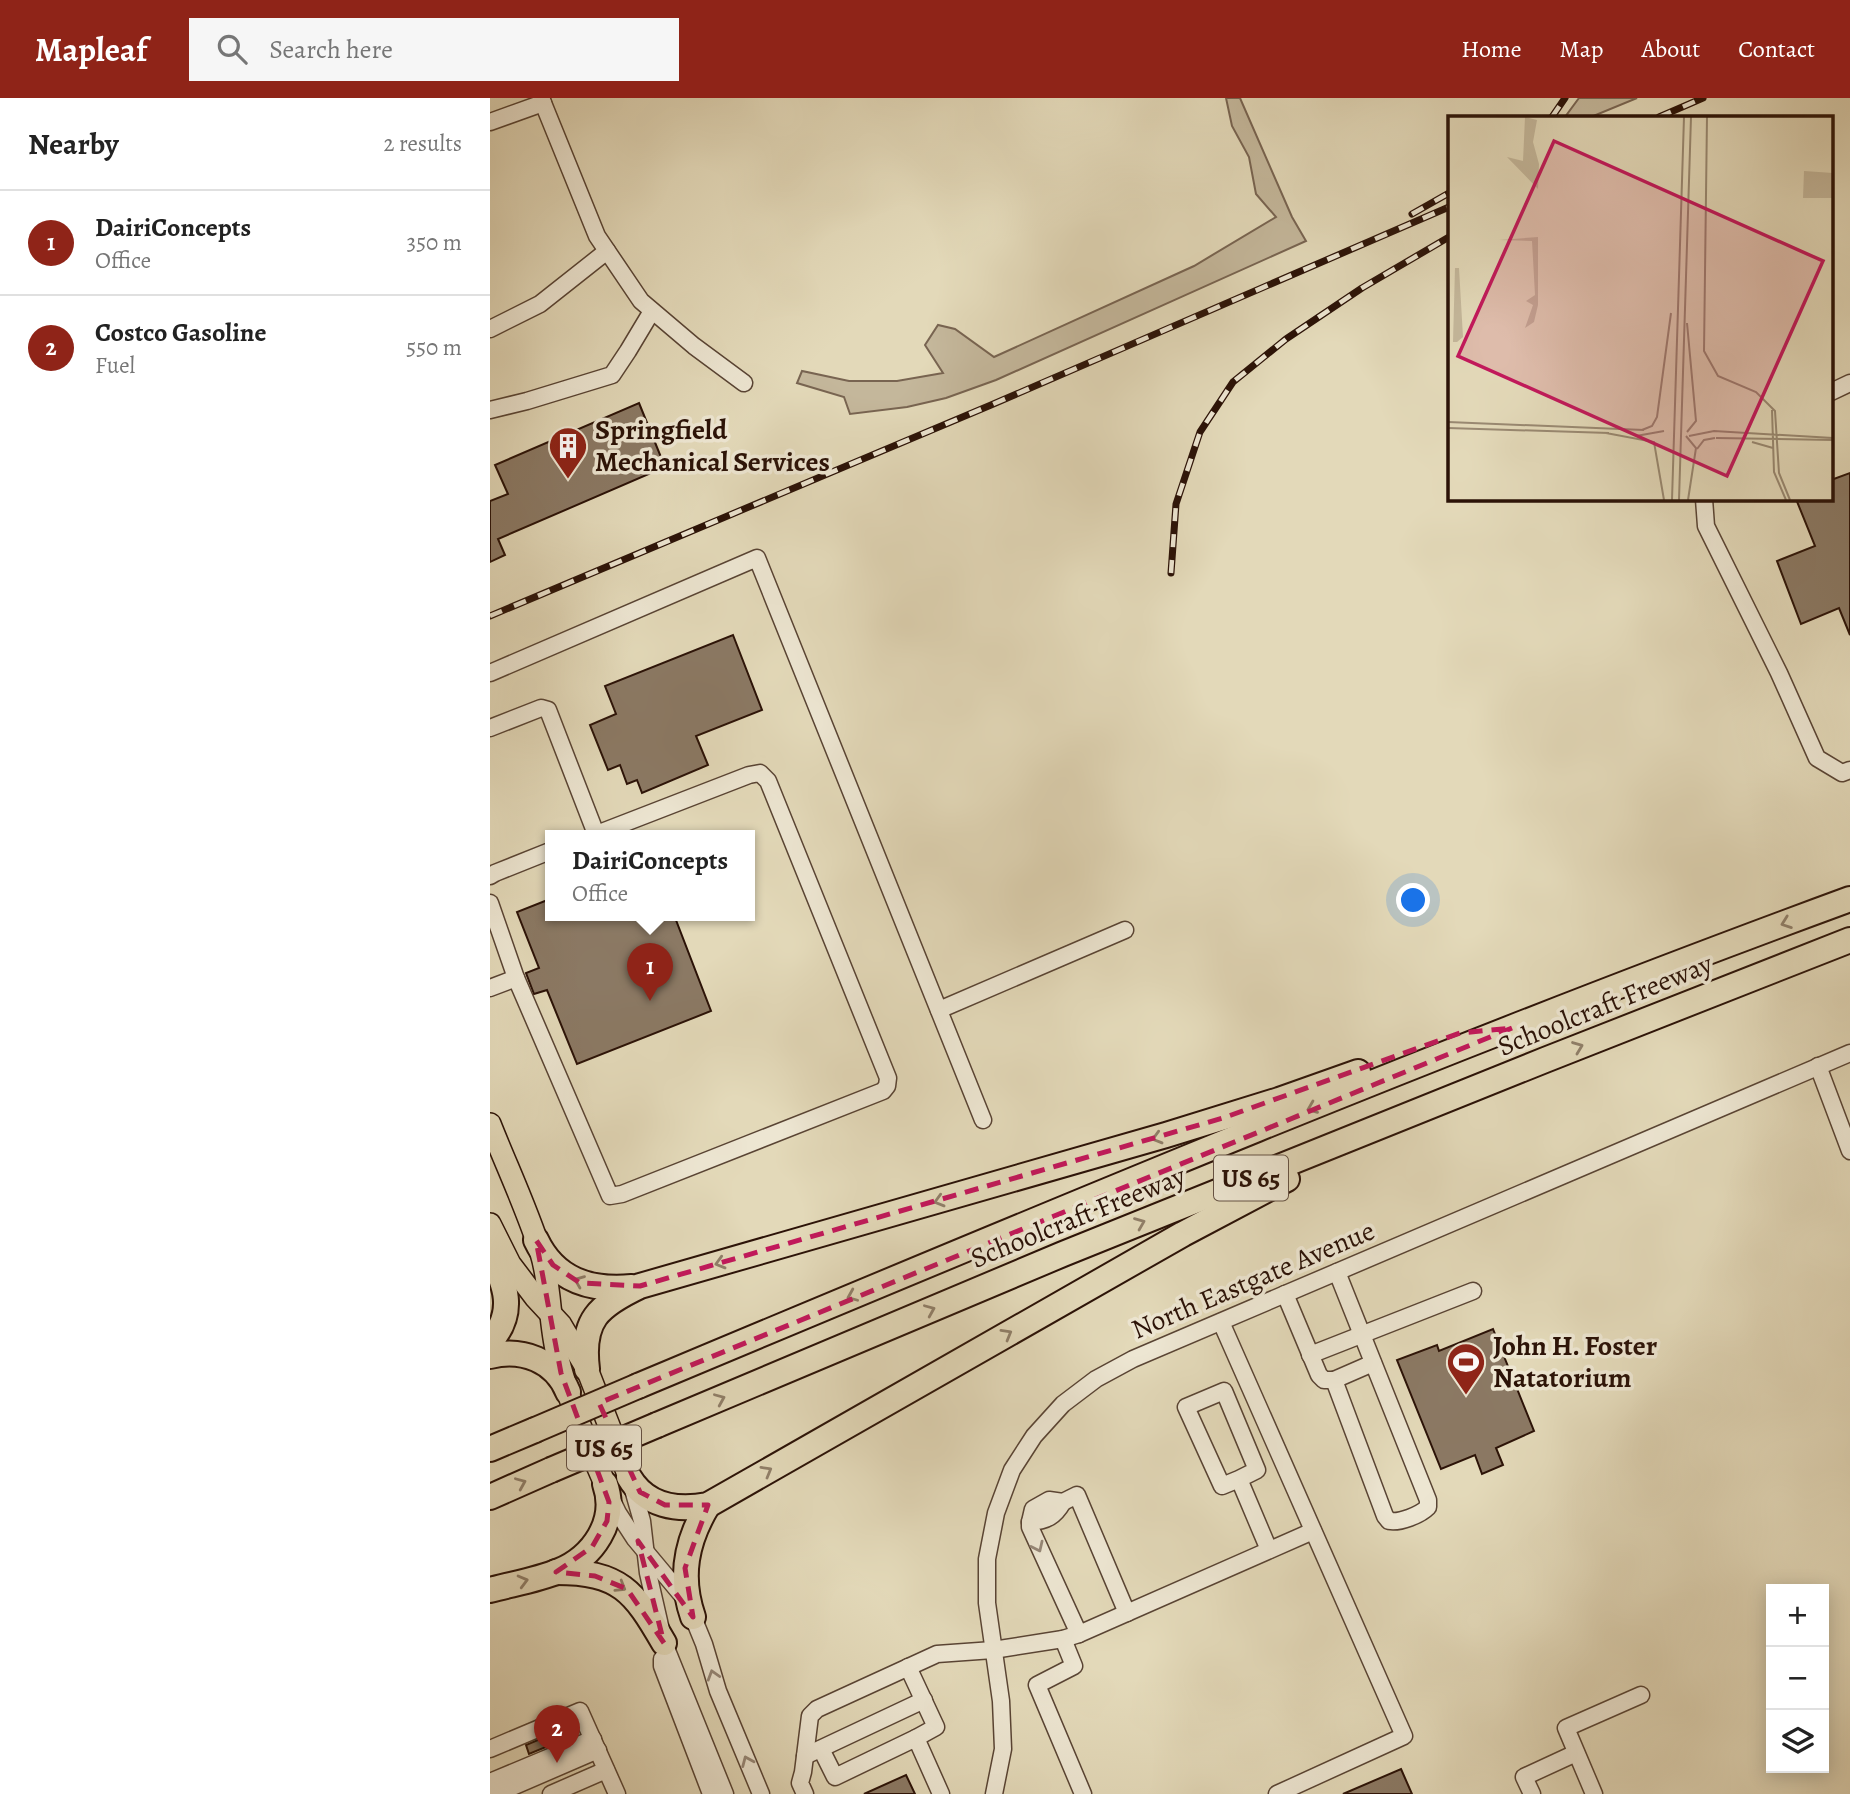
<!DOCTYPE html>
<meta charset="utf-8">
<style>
:root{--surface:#fff;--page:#f6f6f6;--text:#222;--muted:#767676;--line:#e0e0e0;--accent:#8f2418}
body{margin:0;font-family:Alegreya,serif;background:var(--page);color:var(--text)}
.controls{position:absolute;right:21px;bottom:21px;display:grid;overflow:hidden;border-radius:0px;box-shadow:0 4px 18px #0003}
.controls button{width:63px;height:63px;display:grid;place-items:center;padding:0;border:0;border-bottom:2px solid var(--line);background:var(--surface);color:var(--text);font:35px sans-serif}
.you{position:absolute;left:924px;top:803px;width:24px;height:24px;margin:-18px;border:5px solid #fff;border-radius:50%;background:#1a73e8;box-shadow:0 0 0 10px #1a73e833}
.badge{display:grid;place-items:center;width:46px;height:46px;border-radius:50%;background:var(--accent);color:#fff;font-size:23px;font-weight:700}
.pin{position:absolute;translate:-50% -58px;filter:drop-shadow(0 2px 4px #0008)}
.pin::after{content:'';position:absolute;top:37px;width:24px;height:21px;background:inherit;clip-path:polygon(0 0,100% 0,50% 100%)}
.popup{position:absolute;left:55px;top:732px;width:210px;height:91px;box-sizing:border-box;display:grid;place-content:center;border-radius:0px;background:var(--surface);filter:drop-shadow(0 2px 5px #0005);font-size:23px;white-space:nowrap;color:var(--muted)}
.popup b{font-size:26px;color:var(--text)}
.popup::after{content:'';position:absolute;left:50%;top:100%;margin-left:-14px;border:14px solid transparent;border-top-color:var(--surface)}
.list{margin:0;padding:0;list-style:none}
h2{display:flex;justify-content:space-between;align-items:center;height:91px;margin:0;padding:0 28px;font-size:30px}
h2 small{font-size:23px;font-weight:400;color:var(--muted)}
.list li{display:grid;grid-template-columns:46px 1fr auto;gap:21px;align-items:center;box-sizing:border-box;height:105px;padding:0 28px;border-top:2px solid var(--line)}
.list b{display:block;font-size:26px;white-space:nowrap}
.list p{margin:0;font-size:23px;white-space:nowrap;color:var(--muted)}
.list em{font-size:23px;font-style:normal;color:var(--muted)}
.icon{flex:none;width:38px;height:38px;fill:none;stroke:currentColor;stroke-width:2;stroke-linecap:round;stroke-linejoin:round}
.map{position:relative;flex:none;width:1360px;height:1696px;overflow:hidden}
header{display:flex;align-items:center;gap:42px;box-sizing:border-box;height:98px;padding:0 35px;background:var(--accent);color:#fff}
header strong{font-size:33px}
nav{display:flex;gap:38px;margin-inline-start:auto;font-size:24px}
.search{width:490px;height:63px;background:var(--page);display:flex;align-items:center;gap:18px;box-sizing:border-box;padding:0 24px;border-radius:0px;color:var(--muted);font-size:26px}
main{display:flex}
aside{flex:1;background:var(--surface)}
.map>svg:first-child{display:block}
.green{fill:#c4b79b;stroke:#786451;stroke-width:2}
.building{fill:#8b7964;stroke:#2b1207;stroke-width:2}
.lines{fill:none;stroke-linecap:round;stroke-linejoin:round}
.minor-casing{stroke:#594434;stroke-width:19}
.major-casing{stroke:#2b1207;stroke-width:24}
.highway-casing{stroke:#2b1207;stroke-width:28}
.minor{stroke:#ede6d2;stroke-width:16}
.major{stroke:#e3d9b9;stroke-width:21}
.highway{stroke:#e3d9b9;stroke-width:24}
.rail-casing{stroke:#2b1207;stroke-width:7}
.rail{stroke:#ede6d2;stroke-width:4.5;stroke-dasharray:13;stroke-linecap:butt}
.highway-bridge-casing{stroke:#2b1207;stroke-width:28;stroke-linecap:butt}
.highway-bridge{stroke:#e3d9b9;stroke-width:24}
.oneway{stroke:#907f69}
.oneway2{stroke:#968777}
.marked{fill:none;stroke:#c2185b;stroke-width:5;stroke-dasharray:14 9;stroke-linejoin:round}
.labels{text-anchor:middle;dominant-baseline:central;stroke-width:7;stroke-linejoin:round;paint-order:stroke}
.shield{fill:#ede6d2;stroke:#655244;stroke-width:2}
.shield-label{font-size:26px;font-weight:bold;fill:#2b1207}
.poi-label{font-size:28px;font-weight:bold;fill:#2b1207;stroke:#ede6d2;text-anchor:start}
.street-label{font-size:28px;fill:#2b1207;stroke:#ede6d2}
.inset-road{fill:none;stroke:#998972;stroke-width:2}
.view{fill:#c2185b;fill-opacity:0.15;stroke:#c2185b;stroke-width:3.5}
.inset-edge{fill:none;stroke:#2b1207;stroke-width:3.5}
</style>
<header>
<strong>Mapleaf</strong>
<div class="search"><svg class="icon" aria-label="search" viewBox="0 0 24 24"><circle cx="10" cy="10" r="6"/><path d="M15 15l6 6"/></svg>Search here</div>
<nav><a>Home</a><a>Map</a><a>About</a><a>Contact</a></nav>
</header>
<main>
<aside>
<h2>Nearby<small>2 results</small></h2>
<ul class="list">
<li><span class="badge">1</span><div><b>DairiConcepts</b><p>Office</p></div><em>350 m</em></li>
<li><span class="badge">2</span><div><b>Costco Gasoline</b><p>Fuel</p></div><em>550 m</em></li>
</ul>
</aside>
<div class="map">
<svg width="1360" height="1696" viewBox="0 0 1360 1696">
<rect width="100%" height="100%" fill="#e3d9b9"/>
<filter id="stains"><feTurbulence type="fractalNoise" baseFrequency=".00286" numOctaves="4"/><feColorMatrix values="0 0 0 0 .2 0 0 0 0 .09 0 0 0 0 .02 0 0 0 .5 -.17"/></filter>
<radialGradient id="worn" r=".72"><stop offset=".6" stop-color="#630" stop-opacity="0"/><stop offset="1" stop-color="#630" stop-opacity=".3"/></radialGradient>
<g class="green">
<path d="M736,0H750L802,119L816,143L506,282L456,300L417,309L360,316L354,299L307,285L312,273L359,283H407L453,275L435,247L448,227L465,231L504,259L704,168L786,119L766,96L759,59L742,28Z"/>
<path d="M1089,0H1147L1101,19H1075Z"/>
</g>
<g class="building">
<path d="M149,305L175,369L8,441L15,457L0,464V403L18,396L5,367Z"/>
<path d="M1360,375V537L1349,510L1311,526L1287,463L1325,448L1306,401H1341V382Z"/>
<path d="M243,537L272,612L206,638L218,667L152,695L147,682L137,686L130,667L118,672L100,627L126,616L115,588Z"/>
<path d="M60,801V817H184L221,913L87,966L57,892L44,896L36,875L49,870L27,814Z"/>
<path d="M1003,1231L1044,1333L1006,1350L1013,1367L992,1376L985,1357L951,1371L907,1262L947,1247L949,1253Z"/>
<path d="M76,1630L80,1639L39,1656L36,1647Z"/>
<path d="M911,1671L922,1696H853Z"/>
<path d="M416,1677L425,1696H374Z"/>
</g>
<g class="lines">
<g class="minor-casing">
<g id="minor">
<path d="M51,0L107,138L151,203L204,248L254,285"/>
<path d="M0,24L53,5"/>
<path d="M0,231L50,206L117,153"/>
<path d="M1341,294L1360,285"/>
<path d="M0,312L37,303L122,277L138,253L162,213"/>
<path d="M1214,401L1216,428L1289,575L1327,660L1352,675L1360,672"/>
<path d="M0,575L267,460L493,1022"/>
<path d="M0,630L51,610L58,612L106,736"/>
<path d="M0,778L5,775L60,753"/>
<path d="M0,805L26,880L120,1098L132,1096L393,993L397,988L398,980L278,683L270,675L259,677L104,737"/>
<path d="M0,890L26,880"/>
<path d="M449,912L635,832"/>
<path d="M1328,968L1360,1053"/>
<path d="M795,1196L829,1277L834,1282H844L895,1418L899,1423C910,1425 930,1417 938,1409V1402L847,1174"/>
<path d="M731,1224L914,1638L787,1696"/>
<path d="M820,1257L983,1193"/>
<path d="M844,1282L883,1265"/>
<path d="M749,1381L732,1388L696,1309L734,1293L767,1372L749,1381L779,1452"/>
<path d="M142,1388L152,1423L158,1475L174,1545L235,1696"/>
<path d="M120,1398L128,1415L145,1441L196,1502L214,1546L228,1593L271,1696"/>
<path d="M573,1404C565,1418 557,1423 540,1424V1429L589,1536"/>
<path d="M540,1424L543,1411L559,1402L573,1404L587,1397L637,1515"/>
<path d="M573,1541L584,1568L547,1587L593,1696"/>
<path d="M172,1561V1568L221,1696"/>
<path d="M418,1569L446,1629L426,1640L451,1696"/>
<path d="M0,1651L90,1613L127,1696"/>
<path d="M331,1651L345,1679L426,1640"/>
<path d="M315,1658L434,1602"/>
<path d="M0,1684L103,1641"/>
<path d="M6,1696L108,1652"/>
<path d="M61,1696L116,1672"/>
<path d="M315,1696L310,1685L313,1674L320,1618L327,1611L447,1556L503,1552L573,1541L589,1536L823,1433"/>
<path d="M504,1696L513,1651L511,1603L497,1505V1461L506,1415L522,1372L544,1338L573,1306L606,1281L643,1261L1360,955"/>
<path d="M1042,1696L1034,1679L1086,1655"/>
<path d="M1104,1696L1076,1630L1151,1597"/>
</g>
</g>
<g class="major-casing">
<g id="major">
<path d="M0,1026C17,1069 37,1111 51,1155C61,1188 59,1223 67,1256C77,1301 97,1344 115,1386"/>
<path d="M0,1126L20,1166L45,1199L71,1227L97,1271L139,1379"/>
</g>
</g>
<g class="highway-casing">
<g id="highway">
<path d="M46,1142C65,1182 100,1193 142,1189"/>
<path d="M0,1154C15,1186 27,1214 0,1244"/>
<path d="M0,1258C32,1250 65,1262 78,1294"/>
<path d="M97,1271C91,1222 108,1208 150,1188L676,1037L789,1002L868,974"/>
<path d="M148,1288C549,1120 951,951 1360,801"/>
<path d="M167,1327L573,1156L1055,962L1360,842"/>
<path d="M0,1351L45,1332"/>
<path d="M139,1379C156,1408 187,1413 218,1407L693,1136L797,1081"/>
<path d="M0,1399L61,1372"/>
<path d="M66,1474C130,1474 144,1493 174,1545"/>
<path d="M0,1492C22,1486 47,1482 69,1473C103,1459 128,1423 115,1386"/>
<path d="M203,1519C189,1479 196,1443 218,1407"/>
</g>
</g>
<use href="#minor" class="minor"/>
<use href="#major" class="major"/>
<use href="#highway" class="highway"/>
<g class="rail-casing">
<g id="rail">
<path d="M1062,19L1075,0"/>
<path d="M1169,19L1213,0"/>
<path d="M922,116L959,95"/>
<path d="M681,475L686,406L710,334L743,284L796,241L872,190L959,139"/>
<path d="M0,518L501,307L959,109"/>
</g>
</g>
<use href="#rail" class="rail"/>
<g class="highway-bridge-casing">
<g id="highway-bridge">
<path d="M45,1332L148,1288"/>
<path d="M61,1372L167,1327"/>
</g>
</g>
<use href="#highway-bridge" class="highway-bridge"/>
</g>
<defs><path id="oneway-chevron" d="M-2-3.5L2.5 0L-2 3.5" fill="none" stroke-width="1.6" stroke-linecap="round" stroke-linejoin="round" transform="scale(1.75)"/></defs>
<g class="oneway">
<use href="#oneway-chevron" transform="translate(1296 825) rotate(160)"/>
<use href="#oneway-chevron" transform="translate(1088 949) rotate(-21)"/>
<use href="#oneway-chevron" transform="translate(822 1010) rotate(158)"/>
<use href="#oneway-chevron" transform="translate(667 1040) rotate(164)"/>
<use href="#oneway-chevron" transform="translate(449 1103) rotate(164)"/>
<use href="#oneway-chevron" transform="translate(650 1125) rotate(-22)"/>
<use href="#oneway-chevron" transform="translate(230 1165) rotate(164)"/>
<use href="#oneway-chevron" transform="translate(89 1183) rotate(-158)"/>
<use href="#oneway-chevron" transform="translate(362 1198) rotate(157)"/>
<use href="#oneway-chevron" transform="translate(440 1212) rotate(-23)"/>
<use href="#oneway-chevron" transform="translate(517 1236) rotate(-30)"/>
<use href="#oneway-chevron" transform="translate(230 1301) rotate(-23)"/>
<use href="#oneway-chevron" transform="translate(277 1373) rotate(-30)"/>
<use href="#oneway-chevron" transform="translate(31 1385) rotate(-23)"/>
<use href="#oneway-chevron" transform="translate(33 1483) rotate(-15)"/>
<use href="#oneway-chevron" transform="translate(131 1489) rotate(31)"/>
</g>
<g class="oneway2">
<use href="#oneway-chevron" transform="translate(548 1449) rotate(65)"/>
<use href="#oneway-chevron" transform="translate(223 1577) rotate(-107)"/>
<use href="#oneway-chevron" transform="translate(257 1663) rotate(-113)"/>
</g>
<path class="marked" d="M1022,930L109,1305L150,1394L175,1407H218L195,1470L203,1519L148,1443L174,1545L137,1491L105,1478L66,1474L102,1449L117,1423L119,1404L71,1275L46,1142L63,1167L90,1185L150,1188L733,1020L970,935Z"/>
<defs>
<g id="building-pin" transform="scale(2.0125)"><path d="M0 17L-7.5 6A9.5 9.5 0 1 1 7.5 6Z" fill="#8f2418" stroke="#ede6d2"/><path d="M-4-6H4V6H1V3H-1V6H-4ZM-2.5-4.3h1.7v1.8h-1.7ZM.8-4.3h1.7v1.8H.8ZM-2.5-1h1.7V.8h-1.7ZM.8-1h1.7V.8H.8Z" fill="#fff"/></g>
<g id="stadium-pin" transform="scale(2.0125)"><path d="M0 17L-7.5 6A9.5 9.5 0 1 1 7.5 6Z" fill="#8f2418" stroke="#ede6d2"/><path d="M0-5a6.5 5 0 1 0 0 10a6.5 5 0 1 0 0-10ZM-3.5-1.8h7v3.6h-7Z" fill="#fff"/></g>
</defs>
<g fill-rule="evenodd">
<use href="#building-pin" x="78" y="348"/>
<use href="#stadium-pin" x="976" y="1264"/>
</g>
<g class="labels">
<g class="shield">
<rect x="724" y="1057.5" width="74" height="45" rx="5"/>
<rect x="77" y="1327.5" width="74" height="45" rx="5"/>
</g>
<g class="shield-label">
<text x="761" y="1080">US 65</text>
<text x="114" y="1350">US 65</text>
</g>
<g class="poi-label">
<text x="105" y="332">Springfield<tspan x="105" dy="32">Mechanical Services</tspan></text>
<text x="1003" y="1248">John H. Foster<tspan x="1003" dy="32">Natatorium</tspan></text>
</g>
<g class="street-label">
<text transform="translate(1115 907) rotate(-22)">Schoolcraft Freeway</text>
<text transform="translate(588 1119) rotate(-22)">Schoolcraft Freeway</text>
<text transform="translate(763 1182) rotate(-23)">North Eastgate Avenue</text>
</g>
</g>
<g transform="translate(958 18)">
<rect width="385" height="385" fill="#e3d9b9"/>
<path d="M77,1L89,4L85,26L91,48L90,73L59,41L75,45ZM356,55L385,57V82H355ZM90,121V189L86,206L77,212L85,189L78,185L87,179L84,125L51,124ZM7,152H11L15,221L9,226H5Z" fill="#c4b79b"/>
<path class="inset-road" d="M259,1L256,235L270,260L308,276L327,295L331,357L342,384M324,294L326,356L338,384M0,306L196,314M0,312L161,317M194,314L204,310L209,301L223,197M239,316L248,305L239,207M158,317L206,326L216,384M188,320L216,315M238,320L248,332L240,384M241,320L266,315L385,322M268,322L385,324M304,326L325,332M249,333L256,324L267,322M224,384L236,1M231,384L243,1"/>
<path class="view" d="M106,25L375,145L279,360L10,240Z"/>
<rect width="385" height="385" class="inset-edge"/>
</g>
<rect width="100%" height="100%" filter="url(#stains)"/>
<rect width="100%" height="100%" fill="url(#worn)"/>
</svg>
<div class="controls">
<button>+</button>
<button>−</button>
<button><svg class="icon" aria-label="layers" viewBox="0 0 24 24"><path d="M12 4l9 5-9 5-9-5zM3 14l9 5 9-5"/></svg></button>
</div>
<div class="you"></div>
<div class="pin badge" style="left:160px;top:903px">1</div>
<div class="popup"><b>DairiConcepts</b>Office</div>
<div class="pin badge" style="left:67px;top:1665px">2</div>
</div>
</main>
